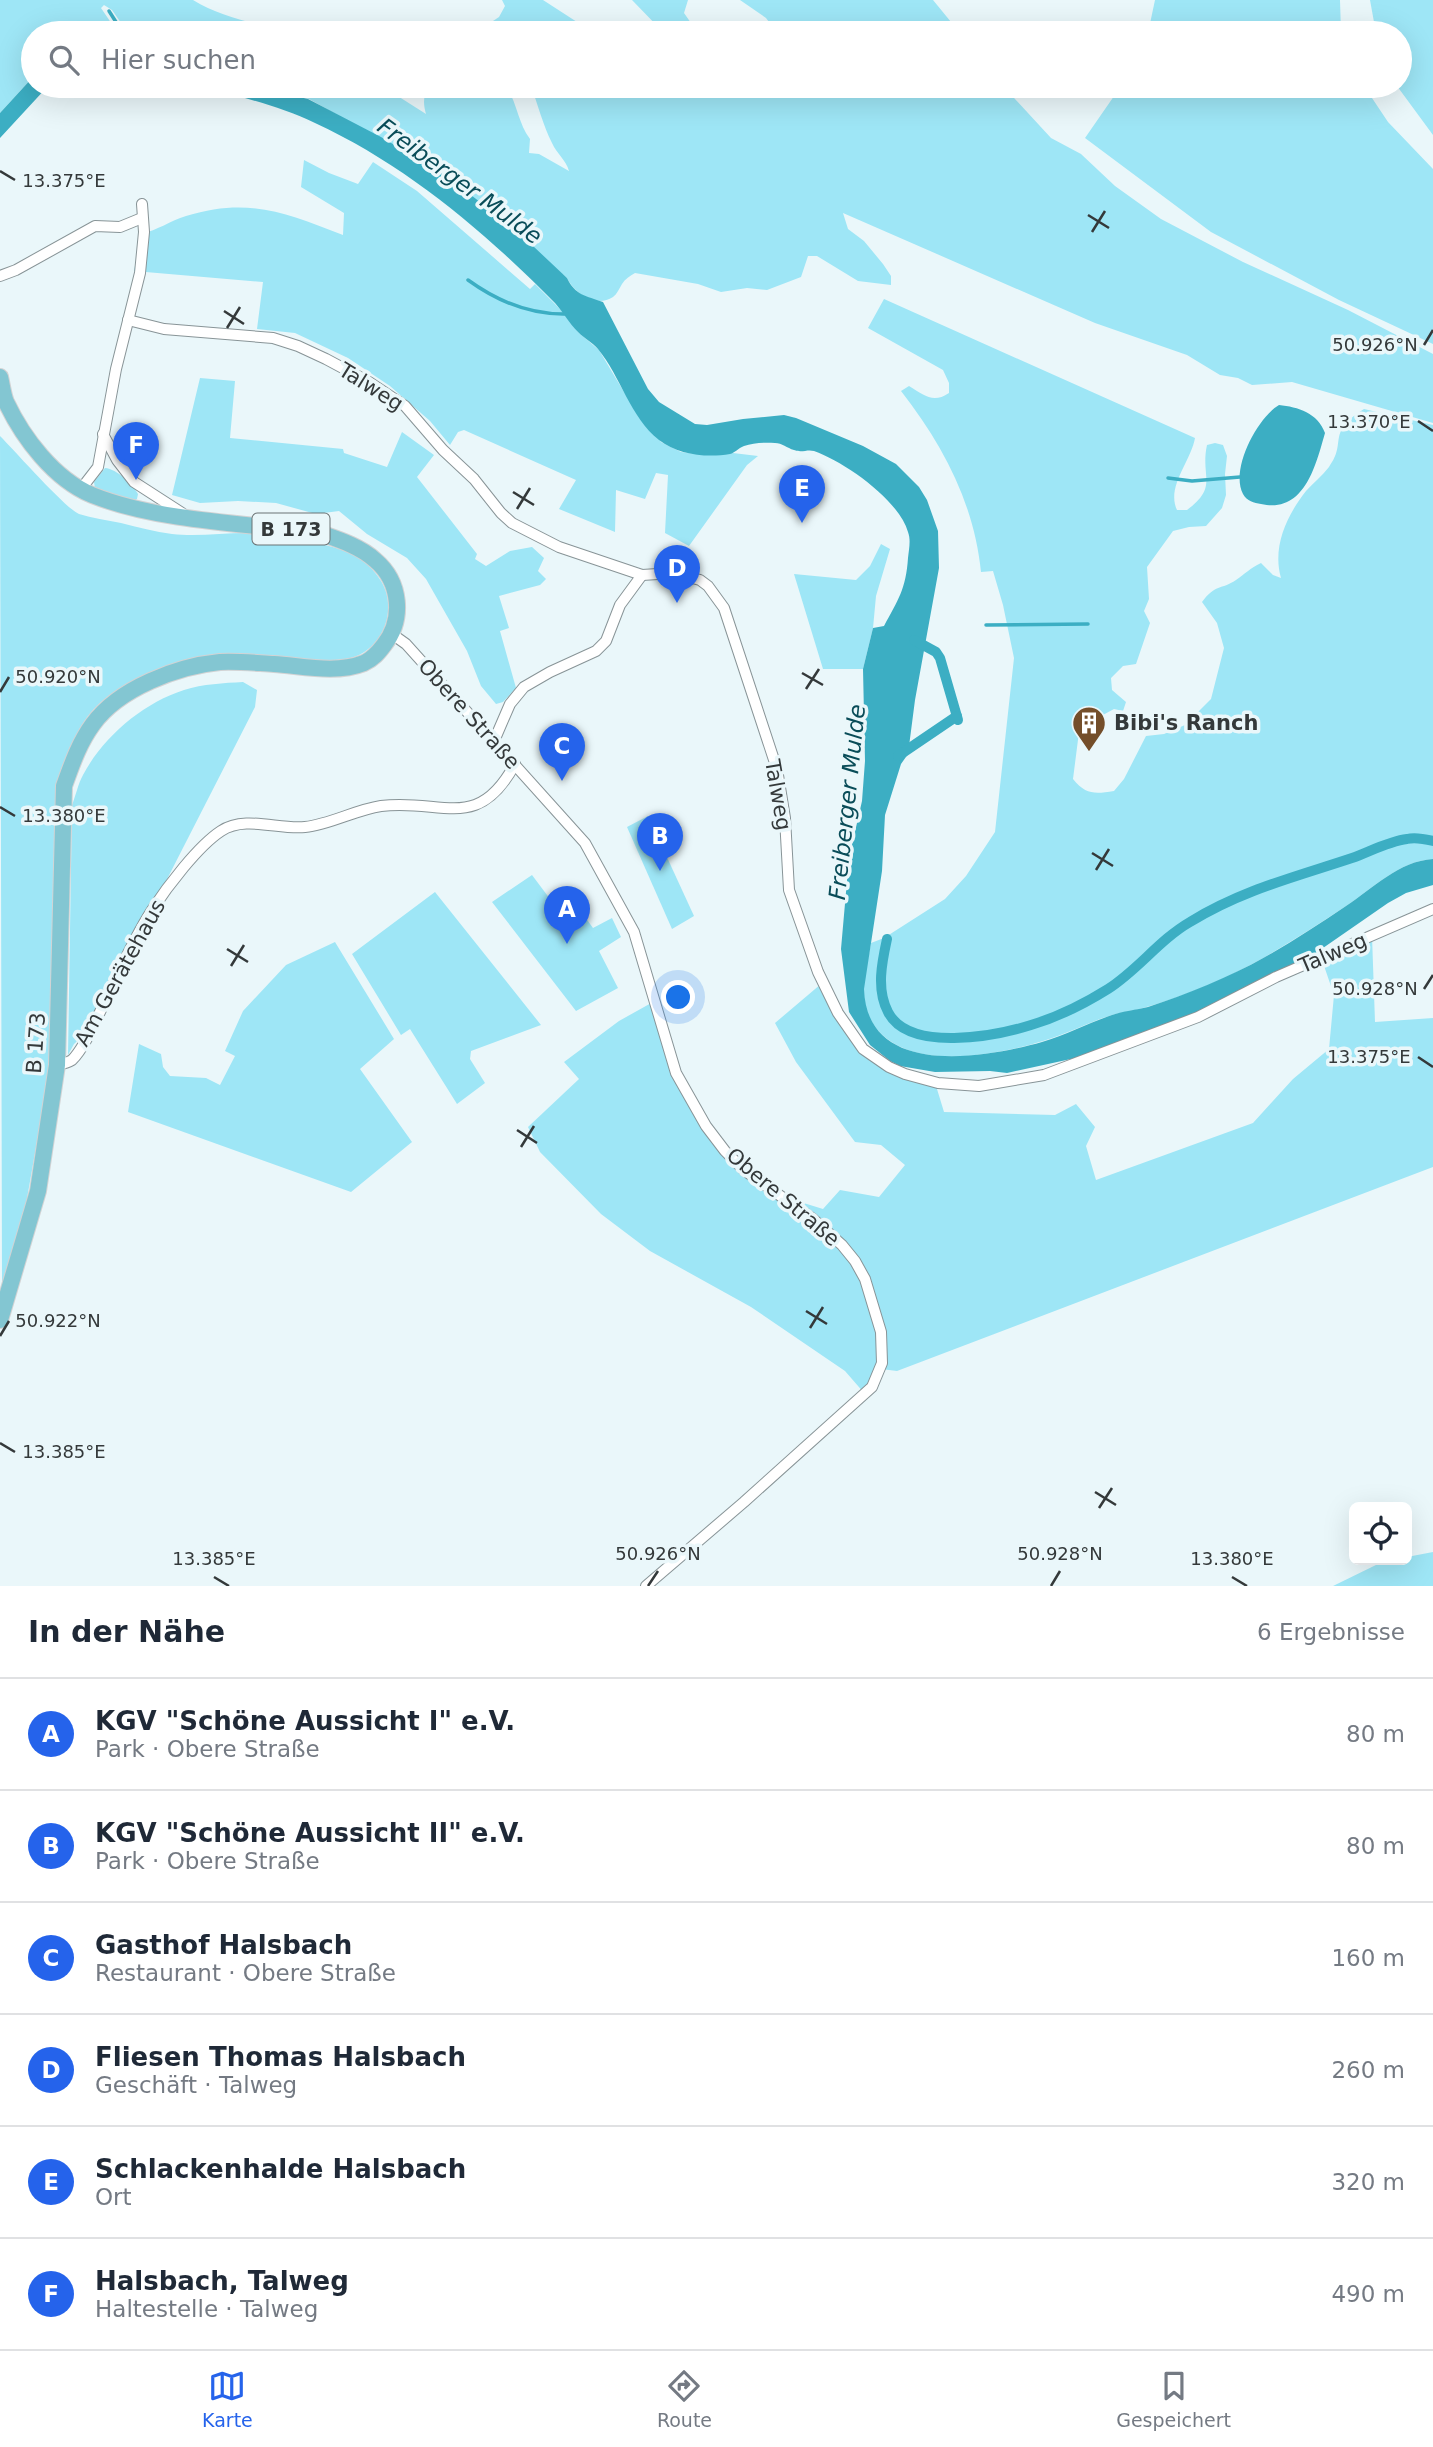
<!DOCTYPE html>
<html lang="de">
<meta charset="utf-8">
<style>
:root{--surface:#fff;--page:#f6f6f7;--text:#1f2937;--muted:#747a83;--line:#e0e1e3;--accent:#2563eb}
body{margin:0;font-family:"DejaVu Sans",sans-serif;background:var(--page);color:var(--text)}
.controls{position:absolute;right:21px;bottom:21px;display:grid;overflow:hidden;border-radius:10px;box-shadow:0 7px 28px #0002}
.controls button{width:63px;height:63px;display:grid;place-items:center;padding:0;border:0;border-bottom:2px solid var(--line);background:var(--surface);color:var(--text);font:35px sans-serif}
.you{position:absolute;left:679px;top:998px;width:24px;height:24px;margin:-18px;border:5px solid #fff;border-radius:50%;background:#1a73e8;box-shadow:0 0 0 10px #1a73e833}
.badge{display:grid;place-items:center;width:46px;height:46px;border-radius:50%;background:var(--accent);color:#fff;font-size:23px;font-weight:700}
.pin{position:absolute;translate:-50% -58px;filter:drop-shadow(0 2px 4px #0008)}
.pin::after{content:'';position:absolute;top:37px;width:24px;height:21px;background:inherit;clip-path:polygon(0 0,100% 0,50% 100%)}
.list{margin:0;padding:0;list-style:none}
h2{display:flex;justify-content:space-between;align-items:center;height:91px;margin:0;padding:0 28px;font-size:30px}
h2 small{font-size:23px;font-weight:400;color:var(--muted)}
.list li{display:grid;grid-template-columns:46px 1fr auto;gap:21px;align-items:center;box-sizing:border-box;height:112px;padding:0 28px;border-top:2px solid var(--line)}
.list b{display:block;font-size:26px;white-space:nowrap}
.list p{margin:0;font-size:23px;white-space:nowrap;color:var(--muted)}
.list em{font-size:23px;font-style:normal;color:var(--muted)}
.icon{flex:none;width:38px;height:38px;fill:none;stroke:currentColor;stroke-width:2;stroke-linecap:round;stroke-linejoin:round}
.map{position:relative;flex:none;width:1433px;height:1586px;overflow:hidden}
.search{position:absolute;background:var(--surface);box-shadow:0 7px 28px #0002;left:21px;right:21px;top:21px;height:77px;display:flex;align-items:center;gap:18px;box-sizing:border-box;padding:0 24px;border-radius:38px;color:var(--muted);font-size:26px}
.sheet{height:763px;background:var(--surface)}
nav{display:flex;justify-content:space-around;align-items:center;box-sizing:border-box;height:98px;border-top:2px solid var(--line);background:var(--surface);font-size:19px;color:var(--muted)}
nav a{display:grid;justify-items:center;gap:4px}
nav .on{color:var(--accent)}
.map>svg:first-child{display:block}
.green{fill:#9ee6f6}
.water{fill:#3caec3}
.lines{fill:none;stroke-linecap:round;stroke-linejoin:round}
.stream{stroke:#3caec3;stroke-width:3.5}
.canal{stroke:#3caec3;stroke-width:10}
.street-casing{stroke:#889497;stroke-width:12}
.primary-casing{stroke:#d2d3d4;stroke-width:18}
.street{stroke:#fff;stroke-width:10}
.primary{stroke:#83c6d2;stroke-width:16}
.ticks{fill:none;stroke:#34393a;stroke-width:2.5}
.labels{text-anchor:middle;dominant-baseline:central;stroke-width:7;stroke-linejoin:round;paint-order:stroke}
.shield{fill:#eaf7fa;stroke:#6b7274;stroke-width:2}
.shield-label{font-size:19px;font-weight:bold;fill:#34393a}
.street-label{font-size:21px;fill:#34393a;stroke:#eaf7fa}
.poi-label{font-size:21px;font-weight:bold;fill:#34393a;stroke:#eaf7fa;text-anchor:start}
.water-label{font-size:23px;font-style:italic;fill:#094c58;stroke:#eaf7fa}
.ticks-label{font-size:18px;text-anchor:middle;fill:#34393a;stroke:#eaf7fa;stroke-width:7;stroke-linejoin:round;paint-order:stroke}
</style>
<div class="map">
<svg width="1433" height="1586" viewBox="0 0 1433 1586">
<rect width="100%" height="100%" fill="#eaf7fa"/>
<g class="green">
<path d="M0,0H193C224,19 262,25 296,33H128L112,10L104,5L101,8L118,33H33V77L0,113Z"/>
<path d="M502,0H543L594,33H475L499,17L505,6Z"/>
<path d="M632,0H688L684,13L698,33H664Z"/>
<path d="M740,0H933L960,33H777L766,18Z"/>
<path d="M1155,0H1340L1341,33H1148Z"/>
<path d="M1370,0H1433V135L1397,86H1400V33H1376Z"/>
<path d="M266,86H382L426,114C423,103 423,96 429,86H506C517,102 518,123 530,139L529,153L539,154L569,171C566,160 557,154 552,143C543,125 538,105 531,86H680L684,88L688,86H1003L1051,138L1081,154L1115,186L1161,219L1243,262L1348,310L1433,354V423L1292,382L1252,385L1238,378L1220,375L1187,355L1095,323L843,213L848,229L864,241L883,264L891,276V285L858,281L817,256H808L801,277L767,290L747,288L721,292L698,284L635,273C630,276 625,279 622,284C619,289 617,294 613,297C596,308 575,294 567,278L445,175L309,99L283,93Z"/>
<path d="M1121,86H1364L1388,122L1433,169V344L1339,300L1211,232L1085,138Z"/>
<path d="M304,160L329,173L358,184L373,162L417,191L530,289L535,284L567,316L578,332L599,350L624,392L661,442L681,452L703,455L733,453L758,456L747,465L689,546L665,533L668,475L656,473L645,499L616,490L615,532L559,509L576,480L464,430L458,432L450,445L430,421L390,386L348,358L295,333L257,329L263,282L134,271L141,234C158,230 170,221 186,216C249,197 285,213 343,235L344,213L301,187Z"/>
<path d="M884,299L1195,438C1191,461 1166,487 1177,510H1187C1219,486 1200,477 1207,445L1215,443L1223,445L1227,456L1225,474L1226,495L1222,508L1206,526L1189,527L1173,531L1147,567L1149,599L1144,611L1150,623L1136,664L1123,666L1111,678L1112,690L1126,702L1123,711L1114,709L1101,716H1084L1079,732L1073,779C1086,795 1095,794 1114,791L1124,779L1146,736L1164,734L1185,725L1211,699L1224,648L1217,623L1202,602C1215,584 1221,590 1236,580C1245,574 1250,568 1261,563L1273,575L1281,578C1272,547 1287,515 1306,491C1313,483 1322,476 1329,467C1348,441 1325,434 1364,409L1433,425V859C1399,861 1372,889 1346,906C1319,924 1292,941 1265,957C1228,978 1184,997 1143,1008C1133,1011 1122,1012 1112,1015C1089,1022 1067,1034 1043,1041C991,1057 886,1077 865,1006C860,988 868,962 871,943L884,938L945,899L966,876L995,832L1014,658L1003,605L993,571L981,572C974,503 943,445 901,391L909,386C924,395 933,404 949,393V383L943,370L868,328Z"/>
<path d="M200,378L235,381L230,438L343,449L344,453L387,467L402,432L434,455L417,477L477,554L475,559L486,566L510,551L532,547L544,558L538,571L546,579L540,585L499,596L509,628L500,631L516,688L503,702L496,704L481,686L467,651L426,579L407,558L367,534L339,511L316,514L276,503L238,501L200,503L172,495Z"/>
<path d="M0,436C15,451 65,508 79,514C92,518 107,520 121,523C138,527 155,532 172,534C196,537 222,533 246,533C260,533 275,537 288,539C322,544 361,547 381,581C399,610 382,653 346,659C308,664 268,652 230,655C184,658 117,678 88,716C75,733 68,754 60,773L50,1068L26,1204L2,1284Z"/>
<path d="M105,468C117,469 132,484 138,494L137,499L133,501L95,489L94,482Z"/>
<path d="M881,544L890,549L876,596L873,628L863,669H823L794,574L856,580L870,566Z"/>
<path d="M243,682L257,690L255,707L162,889L85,1034L74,1044L68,1055L72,805C76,795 78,784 83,775C103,737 143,703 184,690C203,684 224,683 243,682Z"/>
<path d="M648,816L694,916L672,929L627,827Z"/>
<path d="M532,875L562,915L577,906L593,928L612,918L621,937L599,951L618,988L576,1011L492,902Z"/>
<path d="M435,892L541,1025L471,1051L470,1059L485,1083L457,1104L410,1029L401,1035L352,954Z"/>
<path d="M1372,936L1375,1022L1433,1018V1167L897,1371L881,1369L865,1394L845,1371L751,1307L650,1251L601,1214L540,1152L528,1127L579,1079L564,1062L619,1021L653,1002L684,1091L735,1161L781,1196L823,1209L840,1190L879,1197L905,1165L881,1145L855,1142L796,1062L775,1023L821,984L847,1029L878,1059L938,1083L937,1089L944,1112L1055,1115L1076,1104L1095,1127L1086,1146L1096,1180L1253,1123L1293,1079L1329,1049L1334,995L1321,957Z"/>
<path d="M335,942L394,1039L360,1069L412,1142L351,1192L128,1112L139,1044L161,1054L163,1067L170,1076L206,1078L220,1085L235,1056L225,1051L243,1011L286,965Z"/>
<path d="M1433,1552V1586H1333L1378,1564L1407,1560V1557Z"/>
</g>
<g class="water">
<path d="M33,77V86H48L0,138V113Z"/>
<path d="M205,86H266L283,93L308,99L381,137L445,175L515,229L567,278C575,295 586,296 603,302L648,389L659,402L695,424L707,425L743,419L784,415L796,418L863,446L896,464L919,487L927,500L938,531L939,568L915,700L908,754L901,764L885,815L882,871L864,989C867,1079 985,1058 1042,1042C1066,1035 1088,1023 1112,1015C1123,1011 1136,1010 1148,1007C1187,994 1228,978 1265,957C1292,942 1319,924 1346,906C1372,889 1399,861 1433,859V885L1406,893L1388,903L1310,957L1206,1009L1080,1057L1007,1073L990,1071L935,1072L900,1066L890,1061L870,1045L849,1012L841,949L849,858L862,801L865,761L863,669L873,628L884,626C898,600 906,589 908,558C909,549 911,540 908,532C899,500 845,462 814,451C807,449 802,453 794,450C787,448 782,443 775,443C765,442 753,443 744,446C738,448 735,453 730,454C707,458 678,455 659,440C630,417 621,377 598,349C592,342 584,338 578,332C569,323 563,312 555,303C485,232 406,165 315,123C280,106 242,98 205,86Z"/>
<path d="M1279,405C1298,407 1318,413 1325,433C1316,464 1305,514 1261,504C1254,503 1247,501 1243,494C1230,470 1257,418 1279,405Z"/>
</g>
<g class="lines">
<g class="stream">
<path d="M109,11L123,33"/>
<path d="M468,280C497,301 531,315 567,314"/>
<path d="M1168,478L1192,481L1240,477"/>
<path d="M986,625L1088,624"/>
</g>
<g class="canal">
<path d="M914,640L936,652L940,658L958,720"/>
<path d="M898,756L957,716"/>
<path d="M887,939C882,962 876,989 888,1012C909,1053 996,1036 1031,1025C1058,1017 1084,1004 1108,989C1138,970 1159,940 1190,922C1242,890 1295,877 1352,858C1369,852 1389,841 1407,839C1415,837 1425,839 1433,841"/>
</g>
<g class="street-casing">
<g id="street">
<path d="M0,276L16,270L95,226L120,227L142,218"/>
<path d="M128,320L164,329L273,338L298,346L326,359L369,382L405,406L443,450L474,479L501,513L512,523L559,547L642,575L674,573L700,580L708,586L724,608L777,769L785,818L789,890L818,972L838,1013L863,1049L889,1067L905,1074L938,1083L979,1086L1044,1075L1198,1017L1276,977L1433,909"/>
<path d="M103,434L117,460L134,482L182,513"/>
<path d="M81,489L98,467L116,369L140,273L144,232L142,204"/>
<path d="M392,634L406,644L585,843L634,932L676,1073L706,1126L725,1151L744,1170L813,1219L842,1245L855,1261L865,1279L881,1332L882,1363L872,1387L744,1502L646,1586"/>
<path d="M494,741L510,704L524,687L550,672L596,651L606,641L620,605L642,575"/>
<path d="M57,1065C62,1064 67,1063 72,1060C83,1049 92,1029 99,1014C116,980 131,942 152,910C167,887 198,846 221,831C245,815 279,830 305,827C331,824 355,810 381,806C442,798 477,834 515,764"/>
</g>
</g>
<g class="primary-casing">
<path id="primary" d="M0,377C2,385 3,395 6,402C23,438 54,479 92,495C157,521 247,524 317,532C337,539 360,546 375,560C401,582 404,619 384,645C378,653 373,659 364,663C336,674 303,666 274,664C256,663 237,661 220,662C178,666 119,688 93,724C79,743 72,764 64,786L57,1065L38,1191L0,1320"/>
</g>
<use href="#street" class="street"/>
<use href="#primary" class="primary"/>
</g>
<path class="ticks" d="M0,171L15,180M1088,215L1109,228M1092,232L1105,211M224,311L244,324M227,328L240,307M1424,345L1433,330M1418,421L1433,431M513,492L534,505M517,509L530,488M802,673L823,685M806,689L819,669M0,692L9,677M0,807L15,816M1092,853L1113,866M1096,870L1109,849M227,949L248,962M231,966L244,945M1424,989L1433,975M1418,1057L1433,1067M517,1130L537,1143M521,1147L534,1126M806,1311L827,1324M810,1328L823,1307M0,1336L9,1321M0,1443L15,1452M1095,1492L1116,1505M1099,1508L1112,1488M214,1577L229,1586M1232,1577L1247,1586M648,1586L658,1571M1051,1586L1060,1571"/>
<defs>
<g id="building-pin" transform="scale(1.75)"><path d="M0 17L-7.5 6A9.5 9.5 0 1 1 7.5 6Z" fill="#744e2a" stroke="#eaf7fa"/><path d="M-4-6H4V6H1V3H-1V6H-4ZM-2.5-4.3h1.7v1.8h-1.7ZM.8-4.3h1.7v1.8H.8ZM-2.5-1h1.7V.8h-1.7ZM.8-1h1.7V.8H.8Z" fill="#fff"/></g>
</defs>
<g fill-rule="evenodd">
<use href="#building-pin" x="1089" y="723"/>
</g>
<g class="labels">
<rect class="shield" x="252.5" y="513.5" width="77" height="31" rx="5"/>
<g class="shield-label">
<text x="291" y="529">B 173</text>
</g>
<g class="street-label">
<text transform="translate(371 387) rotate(32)">Talweg</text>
<text transform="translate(469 714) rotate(48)">Obere Straße</text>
<text transform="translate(778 795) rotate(80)">Talweg</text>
<text transform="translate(1333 953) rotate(-23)">Talweg</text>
<text transform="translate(120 973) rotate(-61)">Am Gerätehaus</text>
<text transform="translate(36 1043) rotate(-86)">B 173</text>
<text transform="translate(783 1197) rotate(40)">Obere Straße</text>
</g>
<g class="poi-label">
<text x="1114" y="723">Bibi's Ranch</text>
</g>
<g class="water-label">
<text transform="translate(460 181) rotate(36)">Freiberger Mulde</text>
<text transform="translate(847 802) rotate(-84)">Freiberger Mulde</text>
</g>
</g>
<g class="ticks-label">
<text x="64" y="187">13.375°E</text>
<text x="1375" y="351">50.926°N</text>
<text x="1369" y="428">13.370°E</text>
<text x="58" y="683">50.920°N</text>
<text x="64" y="822">13.380°E</text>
<text x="1375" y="995">50.928°N</text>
<text x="1369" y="1063">13.375°E</text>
<text x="58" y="1327">50.922°N</text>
<text x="64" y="1458">13.385°E</text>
<text x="658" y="1560">50.926°N</text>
<text x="1060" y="1560">50.928°N</text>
<text x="214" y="1565">13.385°E</text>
<text x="1232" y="1565">13.380°E</text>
</g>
</svg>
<div class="controls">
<button><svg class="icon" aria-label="locate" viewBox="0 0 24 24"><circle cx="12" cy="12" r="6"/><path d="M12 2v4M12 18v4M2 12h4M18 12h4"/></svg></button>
</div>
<div class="you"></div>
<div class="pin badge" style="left:567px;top:944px">A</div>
<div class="pin badge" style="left:660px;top:871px">B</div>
<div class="pin badge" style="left:562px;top:781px">C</div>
<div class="pin badge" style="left:677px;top:603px">D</div>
<div class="pin badge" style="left:802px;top:523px">E</div>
<div class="pin badge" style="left:136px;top:480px">F</div>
<div class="search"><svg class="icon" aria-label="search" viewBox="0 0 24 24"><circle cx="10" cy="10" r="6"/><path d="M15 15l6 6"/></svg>Hier suchen</div>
</div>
<section class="sheet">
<h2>In der Nähe<small>6 Ergebnisse</small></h2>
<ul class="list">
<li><span class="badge">A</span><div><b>KGV &quot;Schöne Aussicht I&quot; e.V.</b><p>Park · Obere Straße</p></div><em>80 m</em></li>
<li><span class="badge">B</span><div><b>KGV &quot;Schöne Aussicht II&quot; e.V.</b><p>Park · Obere Straße</p></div><em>80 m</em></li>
<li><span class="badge">C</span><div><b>Gasthof Halsbach</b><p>Restaurant · Obere Straße</p></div><em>160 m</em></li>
<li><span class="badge">D</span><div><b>Fliesen Thomas Halsbach</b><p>Geschäft · Talweg</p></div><em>260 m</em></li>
<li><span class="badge">E</span><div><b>Schlackenhalde Halsbach</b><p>Ort</p></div><em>320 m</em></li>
<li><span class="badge">F</span><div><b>Halsbach, Talweg</b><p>Haltestelle · Talweg</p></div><em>490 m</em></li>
</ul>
</section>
<nav>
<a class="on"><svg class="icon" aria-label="map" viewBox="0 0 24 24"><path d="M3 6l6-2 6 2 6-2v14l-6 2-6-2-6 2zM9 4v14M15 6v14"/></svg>Karte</a>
<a><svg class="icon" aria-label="directions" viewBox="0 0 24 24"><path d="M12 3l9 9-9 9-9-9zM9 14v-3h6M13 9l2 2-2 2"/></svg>Route</a>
<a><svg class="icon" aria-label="saved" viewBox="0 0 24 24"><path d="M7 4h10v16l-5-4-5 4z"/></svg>Gespeichert</a>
</nav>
